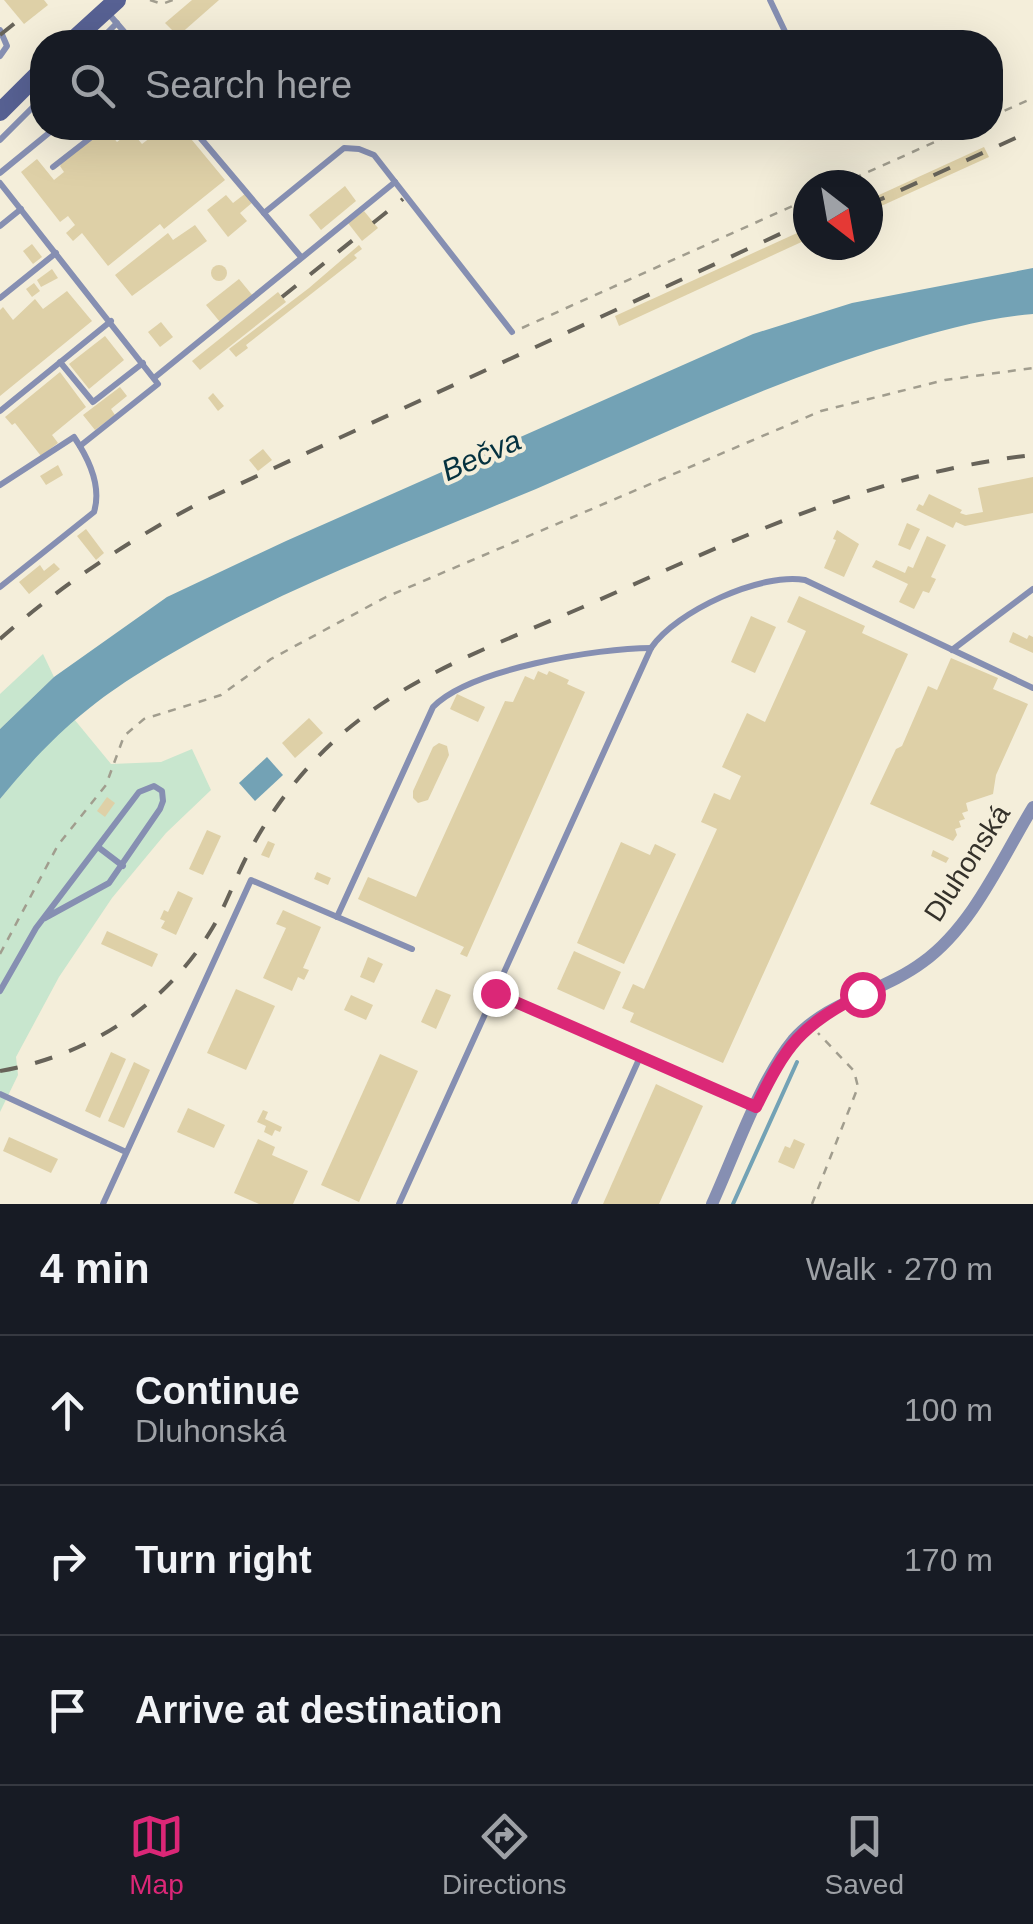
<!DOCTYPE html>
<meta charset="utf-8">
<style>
:root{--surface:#171b24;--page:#20242c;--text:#f1f3f6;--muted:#9ea1a6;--line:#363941;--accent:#db2777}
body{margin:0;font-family:Arial,sans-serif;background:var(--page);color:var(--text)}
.compass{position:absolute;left:793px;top:170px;width:90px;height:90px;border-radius:50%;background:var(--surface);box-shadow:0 10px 40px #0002;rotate:149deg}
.stop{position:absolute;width:30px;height:30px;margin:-22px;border:8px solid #db2777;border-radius:50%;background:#fff}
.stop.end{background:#db2777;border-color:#fff;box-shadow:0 2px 10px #0008}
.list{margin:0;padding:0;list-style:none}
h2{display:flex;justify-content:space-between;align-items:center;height:130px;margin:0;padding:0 40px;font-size:42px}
h2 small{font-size:32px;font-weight:400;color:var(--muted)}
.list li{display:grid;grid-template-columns:65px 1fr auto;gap:30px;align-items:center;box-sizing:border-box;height:150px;padding:0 40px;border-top:2px solid var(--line)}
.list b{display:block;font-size:38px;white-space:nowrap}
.list p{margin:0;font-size:32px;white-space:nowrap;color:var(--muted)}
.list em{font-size:32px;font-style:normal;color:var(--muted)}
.icon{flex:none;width:55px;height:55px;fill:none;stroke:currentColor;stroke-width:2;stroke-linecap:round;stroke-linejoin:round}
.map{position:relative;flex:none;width:1033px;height:1204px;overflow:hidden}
.search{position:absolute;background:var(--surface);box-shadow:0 10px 40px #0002;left:30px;right:30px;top:30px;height:110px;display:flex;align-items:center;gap:25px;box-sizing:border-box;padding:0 35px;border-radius:40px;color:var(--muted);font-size:38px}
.sheet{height:580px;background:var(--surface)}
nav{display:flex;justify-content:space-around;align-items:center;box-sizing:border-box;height:140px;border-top:2px solid var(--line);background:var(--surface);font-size:28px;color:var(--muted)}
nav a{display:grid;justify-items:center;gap:5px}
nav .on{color:var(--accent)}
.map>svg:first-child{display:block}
.green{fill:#c8e6ce}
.water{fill:#73a2b5}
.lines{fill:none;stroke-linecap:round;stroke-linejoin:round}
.stream{stroke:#73a2b5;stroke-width:4}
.building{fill:#ded0a7}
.path{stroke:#a19d8e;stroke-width:2.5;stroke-dasharray:8 8;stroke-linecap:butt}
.service{stroke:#868fb2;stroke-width:6}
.minor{stroke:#868fb2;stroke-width:12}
.secondary{stroke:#576193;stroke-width:18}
.rail{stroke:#676359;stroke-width:4;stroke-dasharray:18 18;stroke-linecap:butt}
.route{stroke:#db2777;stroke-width:12}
.labels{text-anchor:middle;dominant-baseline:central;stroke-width:8;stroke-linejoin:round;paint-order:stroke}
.street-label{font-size:28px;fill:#34312a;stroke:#f4eeda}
.water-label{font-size:30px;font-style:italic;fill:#04313f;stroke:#f4eeda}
</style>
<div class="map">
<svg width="1033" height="1204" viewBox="0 0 1033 1204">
<rect width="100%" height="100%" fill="#f4eeda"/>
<g class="green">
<path d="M43,654L54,677L0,729V694Z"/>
<path d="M74,719L111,764L161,762L192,749L211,790L166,833L112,898L59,977L16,1057L18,1075L0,1112V799L42,747Z"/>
</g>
<g class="water">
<path d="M1033,268V314C985,318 939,331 893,345C769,382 655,438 536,489C400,546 257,597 133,677C77,713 42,748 0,799V729L54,677L167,597L286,541L753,334L852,303Z"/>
<path d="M267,757L283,775L255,801L239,783Z"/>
</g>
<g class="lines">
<path class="stream" d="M733,1204L797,1062"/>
</g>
<g class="building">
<path d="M4,0H44L48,5L24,24Z"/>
<path d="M192,0H219L178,36L165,23Z"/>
<path d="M105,128L117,142L131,131L142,144L163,128H182L225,180L164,229L160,224L108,266L82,233L73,241L66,233L75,225L68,216L60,222L21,172L37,159L54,180L64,172L60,166L63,161Z"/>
<path d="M984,147L989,157L868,212V200Z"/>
<path d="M345,186L356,201L321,230L309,215Z"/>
<path d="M246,193L253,202L240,213L247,221L228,237L207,210L226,195L233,203Z"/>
<path d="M364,211L378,228L362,241L348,223Z"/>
<path d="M195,225L207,241L132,296L115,275L168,233L173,240Z"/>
<path d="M808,228V239L619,326L615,316Z"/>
<path d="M32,244L42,257L33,264L23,251Z"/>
<path d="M359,245L362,249L354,255L357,258L246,345L248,348L236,357L229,349L309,288Z"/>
<circle cx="219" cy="273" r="8"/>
<path d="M52,269L58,278L41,287L37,280Z"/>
<path d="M239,279L253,296L220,322L206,305Z"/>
<path d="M34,283L40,291L32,297L26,289Z"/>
<path d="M67,291L92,321L0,396V310L3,307L13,320L35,299L43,309Z"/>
<path d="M278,292L286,302L200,370L192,361Z"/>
<path d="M161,322L173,337L160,347L148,332Z"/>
<path d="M105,336L124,360L89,389L69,364Z"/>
<path d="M60,372L86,407L52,435L58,443L41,456L15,423L12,425L5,417Z"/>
<path d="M120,387L127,396L111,409L115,415L95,430L83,415Z"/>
<path d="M213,393L224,406L218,411L208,398Z"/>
<path d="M263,449L272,460L258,471L249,460Z"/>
<path d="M58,465L63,475L46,485L40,476Z"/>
<path d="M1033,477V513L965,526L956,522L953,528L916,510L919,504L923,506L929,494L962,510L960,513L966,515L983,512L978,488Z"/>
<path d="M907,523L920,529L910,550L898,545Z"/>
<path d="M86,529L104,553L96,560L77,536Z"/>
<path d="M837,530L859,544L844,577L824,568L836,540L833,539Z"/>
<path d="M927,536L946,545L931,577L936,579L929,593L923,591L914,609L899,602L908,584L872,567L876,560L905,573L908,566L913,568Z"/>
<path d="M54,563L60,569L29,594L19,582L40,565L44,571Z"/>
<path d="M799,596L865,626L862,633L908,654L723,1063L630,1022L634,1013L622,1008L633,984L644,989L717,829L701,822L714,793L730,800L741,776L722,767L747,713L765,722L806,631L787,622Z"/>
<path d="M751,616L776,627L755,673L731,662Z"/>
<path d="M1013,632L1027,639L1029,635L1033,637V653L1009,642Z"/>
<path d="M951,658L998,678L993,689L1028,704L996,775L993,794L966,803L968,811L962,813L965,819L959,821L961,827L955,829L957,835L953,841L870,804L896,749L902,746L928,686L937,690Z"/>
<path d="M538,671L547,675L549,671L569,680L567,684L585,692L467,957L460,954L464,947L358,899L368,877L416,897L505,701L513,702L525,676L534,680Z"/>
<path d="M457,694L485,707L478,722L450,709Z"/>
<path d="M309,718L323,733L295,758L282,743Z"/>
<path d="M439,743L447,746L449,755L428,800L418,803L413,798V791L433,747Z"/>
<path d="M107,797L115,803L105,817L97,811Z"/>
<path d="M207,830L221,836L203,875L189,869Z"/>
<path d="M268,841L275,844L269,858L261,855Z"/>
<path d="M621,842L650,855L655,844L676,854L624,964L577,943Z"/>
<path d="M933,850L949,858L946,863L931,856Z"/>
<path d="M317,872L331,878L328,885L314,879Z"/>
<path d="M178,891L193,898L176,935L161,928L165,921L160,919L164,910L168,912Z"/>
<path d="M283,910L321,927L303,968L309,970L304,980L298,977L292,991L263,978L286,928L276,924Z"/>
<path d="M107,931L158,954L152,967L101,944Z"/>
<path d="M574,951L621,972L604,1010L557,989Z"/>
<path d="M368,957L383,964L374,983L360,977Z"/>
<path d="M236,989L275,1006L246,1070L207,1053Z"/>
<path d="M436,989L451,995L436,1029L421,1022Z"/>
<path d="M351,995L373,1005L366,1020L344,1010Z"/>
<path d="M111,1052L126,1059L100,1118L85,1111Z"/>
<path d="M380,1054L418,1071L359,1202L321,1185Z"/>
<path d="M134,1062L150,1070L124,1128L108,1121Z"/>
<path d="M656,1084L703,1106L659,1204H603Z"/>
<path d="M188,1108L225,1125L214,1148L177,1132Z"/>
<path d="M263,1110L268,1112L265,1119L282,1127L280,1132L275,1130L272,1136L264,1132L266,1126L257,1122Z"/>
<path d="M9,1137L58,1159L51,1173L3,1151Z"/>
<path d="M258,1139L275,1147L272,1155L308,1171L293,1204H259L234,1193Z"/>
<path d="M794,1139L805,1144L794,1169L778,1162L785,1146L790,1148Z"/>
</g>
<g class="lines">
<g class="path">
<path d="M150,0L162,4L173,0"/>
<path d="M990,117L1033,98"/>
<path d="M839,185L966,128"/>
<path d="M522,328L808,199"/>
<path d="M0,954L58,845L106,785L124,736L144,719L221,695L271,659L386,597L821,411L945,380L1033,368"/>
<path d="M812,1204L858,1087L854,1071L818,1033"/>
</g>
<g class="service">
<path d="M770,0L790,42"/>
<path d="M108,13L133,42"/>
<path d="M0,30L7,46L0,56"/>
<path d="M98,42L117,23"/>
<path d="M176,42L180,40"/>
<path d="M192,128L301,257"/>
<path d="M0,140L42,98"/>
<path d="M53,167L103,128"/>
<path d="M0,173L55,128"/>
<path d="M0,183L158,384L80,446"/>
<path d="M264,213L344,148L359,149L374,155L512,332"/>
<path d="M0,226L21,209"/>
<path d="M0,298L56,253"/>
<path d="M60,362L93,402L143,363"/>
<path d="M154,378L395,182"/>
<path d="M0,411L111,321"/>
<path d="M0,485L74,437C89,459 102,486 94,512L0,587"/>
<path d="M952,650L1033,589"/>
<path d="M98,847L123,866"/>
<path d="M337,917L433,707C469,669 598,648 651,648"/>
<path d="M0,991L36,928L139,792L154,786L162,791L163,801L160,809L109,883L45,918"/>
<path d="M495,993L755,1107"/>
<path d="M0,1094L126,1152"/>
<path d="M103,1204L251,880L412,949"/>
<path d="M399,1204L651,648C676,611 762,572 805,580L1033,688"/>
<path d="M574,1204L640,1057"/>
</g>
<path class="minor" d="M712,1204C734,1156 760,1080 793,1040C827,1001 883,992 923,962C973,926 1002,858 1033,807"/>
<g class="secondary">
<path d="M71,42L117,0"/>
<path d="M0,112L42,70"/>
</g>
<g class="rail">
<path d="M0,35L20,19"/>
<path d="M868,205L1020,136"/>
<path d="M373,223L403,199"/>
<path d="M282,297L358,236"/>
<path d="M0,639C61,585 131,539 203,501L808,221"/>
<path d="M0,1071C88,1056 167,1005 213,927C227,903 236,876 249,852C273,807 304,767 342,734C411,674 500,643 583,607C730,542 871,473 1033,455"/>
</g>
</g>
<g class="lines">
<path class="route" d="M495,993L756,1107C787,1044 799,1027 862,994"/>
</g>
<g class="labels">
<g class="street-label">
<text transform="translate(967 863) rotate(-57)">Dluhonská</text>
</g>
<g class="water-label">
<text transform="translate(481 455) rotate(-24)">Bečva</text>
</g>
</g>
</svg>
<svg class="compass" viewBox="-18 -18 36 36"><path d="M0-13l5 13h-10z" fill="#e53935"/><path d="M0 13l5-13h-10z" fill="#9ea1a6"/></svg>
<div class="stop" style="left:862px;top:994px"></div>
<div class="stop end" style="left:495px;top:993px"></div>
<div class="search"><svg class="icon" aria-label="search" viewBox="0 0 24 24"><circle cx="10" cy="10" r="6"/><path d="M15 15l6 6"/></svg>Search here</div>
</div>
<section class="sheet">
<h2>4 min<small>Walk · 270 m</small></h2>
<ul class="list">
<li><svg class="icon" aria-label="ahead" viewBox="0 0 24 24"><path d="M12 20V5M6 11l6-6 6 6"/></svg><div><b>Continue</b><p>Dluhonská</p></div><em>100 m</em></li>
<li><svg class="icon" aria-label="right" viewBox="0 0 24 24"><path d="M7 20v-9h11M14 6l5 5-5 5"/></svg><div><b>Turn right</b></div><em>170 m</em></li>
<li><svg class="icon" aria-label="arrive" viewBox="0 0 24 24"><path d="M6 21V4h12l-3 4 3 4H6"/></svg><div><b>Arrive at destination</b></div></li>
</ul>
</section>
<nav>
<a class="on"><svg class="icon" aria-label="map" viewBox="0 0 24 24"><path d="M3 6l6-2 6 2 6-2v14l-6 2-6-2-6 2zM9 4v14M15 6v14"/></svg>Map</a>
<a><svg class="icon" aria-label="directions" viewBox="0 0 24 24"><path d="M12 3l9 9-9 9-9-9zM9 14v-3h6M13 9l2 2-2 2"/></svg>Directions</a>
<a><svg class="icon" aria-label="saved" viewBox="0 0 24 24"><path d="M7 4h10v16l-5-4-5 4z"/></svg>Saved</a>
</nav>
